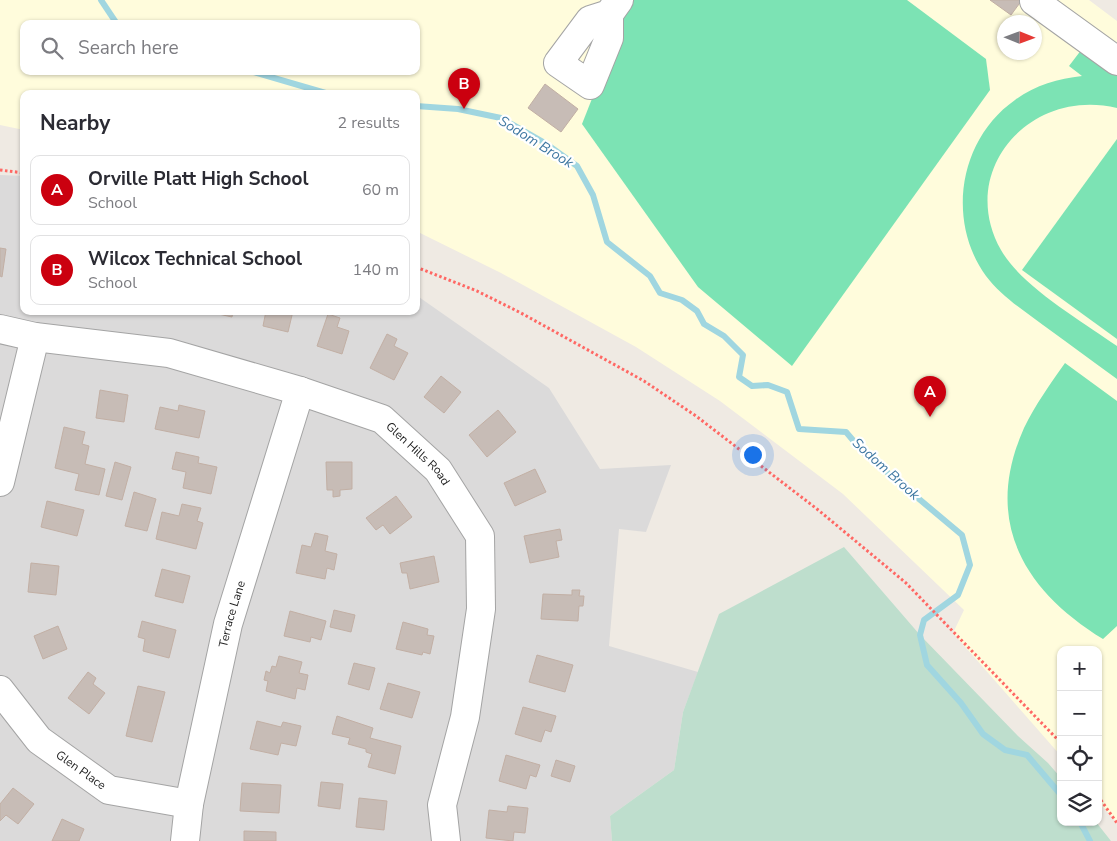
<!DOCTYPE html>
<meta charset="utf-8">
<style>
:root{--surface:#fff;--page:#f2f2f3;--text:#2b2b33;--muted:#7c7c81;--line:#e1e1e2;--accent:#cb000f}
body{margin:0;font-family:"Nunito Sans",sans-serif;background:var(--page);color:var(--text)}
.controls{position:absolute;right:15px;bottom:15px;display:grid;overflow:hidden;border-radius:10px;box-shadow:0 1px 4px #0004}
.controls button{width:45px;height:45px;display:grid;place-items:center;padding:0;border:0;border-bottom:1px solid var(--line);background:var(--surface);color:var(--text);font:25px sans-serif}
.compass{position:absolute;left:997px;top:15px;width:45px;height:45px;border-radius:50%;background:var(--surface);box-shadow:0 1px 4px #0004;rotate:91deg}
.you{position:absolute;left:752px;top:454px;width:18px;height:18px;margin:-12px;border:4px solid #fff;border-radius:50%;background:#1a73e8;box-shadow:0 0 0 8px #1a73e833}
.badge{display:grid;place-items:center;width:32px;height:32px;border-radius:50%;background:var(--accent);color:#fff;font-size:16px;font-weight:700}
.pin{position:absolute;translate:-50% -41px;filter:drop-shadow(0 1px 2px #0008)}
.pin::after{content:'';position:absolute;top:26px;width:18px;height:15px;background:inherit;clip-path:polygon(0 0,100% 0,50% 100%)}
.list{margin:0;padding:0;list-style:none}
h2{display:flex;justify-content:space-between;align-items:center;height:65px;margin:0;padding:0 20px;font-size:21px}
h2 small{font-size:16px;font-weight:400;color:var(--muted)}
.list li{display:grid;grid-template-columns:32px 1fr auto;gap:15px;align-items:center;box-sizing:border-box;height:70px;margin:0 10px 10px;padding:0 10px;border:1px solid var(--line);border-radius:10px}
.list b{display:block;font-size:19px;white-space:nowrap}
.list p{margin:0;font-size:16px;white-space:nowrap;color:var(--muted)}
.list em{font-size:16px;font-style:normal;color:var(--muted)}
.icon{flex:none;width:28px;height:28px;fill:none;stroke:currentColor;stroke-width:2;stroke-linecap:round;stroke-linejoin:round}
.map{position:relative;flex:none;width:1117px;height:841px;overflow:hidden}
.search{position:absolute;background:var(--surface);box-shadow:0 1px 4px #0004;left:20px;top:20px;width:400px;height:55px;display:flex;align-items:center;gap:12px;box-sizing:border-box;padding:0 18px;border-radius:10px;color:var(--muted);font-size:19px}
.panel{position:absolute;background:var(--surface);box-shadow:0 1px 4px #0004;left:20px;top:90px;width:400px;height:225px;border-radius:10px}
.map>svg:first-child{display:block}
.residential{fill:#dbdada}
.education{fill:#fffcdc;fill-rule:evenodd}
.wetland{fill:#bedecd}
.pitch{fill:#7ce3b4}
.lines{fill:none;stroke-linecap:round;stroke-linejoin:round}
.stream{stroke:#a0d6e0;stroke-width:6}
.building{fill:#c7bcb6;stroke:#c2afa4}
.minor-casing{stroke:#a4a4a4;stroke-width:30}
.path{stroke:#ff6864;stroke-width:3;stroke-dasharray:2.5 2.5;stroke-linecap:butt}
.minor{stroke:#fff;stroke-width:28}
.labels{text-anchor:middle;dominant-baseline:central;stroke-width:4.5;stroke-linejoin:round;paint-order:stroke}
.street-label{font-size:12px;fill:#1d1d1d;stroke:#fff}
.water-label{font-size:14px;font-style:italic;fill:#3f78a2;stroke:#fff}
</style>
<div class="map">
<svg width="1117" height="841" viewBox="0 0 1117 841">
<rect width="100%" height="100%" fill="#efeae3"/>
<path class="residential" d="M0,175L24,176V311H416V295L549,388L600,469L671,465L646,532L619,529L609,646L698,672L683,712L674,770L610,816L612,841H0Z"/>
<path class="education" d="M0,0H1089L1117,21V823L1098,801V650H1061V756L953,633L964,610L843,494L720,401L636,347L501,273L416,231V94H24V130L0,125ZM1004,22H1034V52H1004ZM24,24H416V71H24Z"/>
<path class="wetland" d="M844,547L920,635L1018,736L1048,763L1061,778V822H1096L1111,841H612L610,816L674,770L683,712L719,614Z"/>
<g class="pitch">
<path d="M631,0H907L986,59L990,90L792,366L698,287L582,124Z"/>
<path d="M1085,45L1117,68V108C1031,87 956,170 1001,250C1022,287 1082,321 1117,346V379C1092,361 1068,343 1043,325C1023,310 1001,296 986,276C946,221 959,139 1015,100C1035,85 1058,79 1082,76L1069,66Z"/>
<path d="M1117,139V339L1022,270Z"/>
<path d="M1065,363L1117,401V626L1103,639C1022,589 983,520 1024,428C1035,405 1051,383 1065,363Z"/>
</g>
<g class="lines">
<g class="stream">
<path d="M101,0L117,24"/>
<path d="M250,71L329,94"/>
<path d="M416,106L458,109L501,118L545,143L577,166L593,195L607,242L650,276L660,293L682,300L697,311L704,324L724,336L743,355L739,377L752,386L768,385L787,392L799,429L846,432L863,452L962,535L970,565L958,595L924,620L920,635L927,665L961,703L983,734L1005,750L1027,755L1061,795"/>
<path d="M1080,822L1090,841"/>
</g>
</g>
<g class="building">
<path d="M990,0H1022L1011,15Z"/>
<path d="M545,84L578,109L561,132L528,108Z"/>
<path d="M0,248L6,249L2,277L0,276Z"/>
<path d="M205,311H233L232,317Z"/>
<path d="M266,311H293L288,332L263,326Z"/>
<path d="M328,314L340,318L337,327L349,331L342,354L317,346Z"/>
<path d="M387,334L397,339L394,346L408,353L394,380L370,368Z"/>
<path d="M441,376L461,392L444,413L424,397Z"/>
<path d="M100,390L128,395L124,422L96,418Z"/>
<path d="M179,405L205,411L199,438L155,429L160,407L178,411Z"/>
<path d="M498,410L516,432L487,457L469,435Z"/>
<path d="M64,427L85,432L82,444L89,446L85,464L105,469L99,495L75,490L79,474L55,468Z"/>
<path d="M176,452L199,457L198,463L217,467L211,494L183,488L186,472L172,469Z"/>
<path d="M115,462L131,467L122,500L106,496Z"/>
<path d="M326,462H352V489L340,490V496L333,497V490H327Z"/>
<path d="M535,469L546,492L515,506L504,483Z"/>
<path d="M134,492L156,499L147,531L125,526Z"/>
<path d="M396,496L412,517L390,534L383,525L376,530L366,518Z"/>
<path d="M47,501L84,510L77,536L41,527Z"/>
<path d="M182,504L201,508L197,521L203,523L196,549L156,539L162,512L179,516Z"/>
<path d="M560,529L562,540L556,541L559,557L530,563L524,536Z"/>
<path d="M315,533L328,536L325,551L337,554L334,570L327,568L325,579L296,573L302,545L311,547Z"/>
<path d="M434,556L439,582L410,589L407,573H402L400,563Z"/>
<path d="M31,563L59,566L56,595L28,592Z"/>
<path d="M162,569L190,576L183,603L155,596Z"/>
<path d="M572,590H580L579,596H584L583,606H579L578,621L541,619L543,594L572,595Z"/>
<path d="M334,610L355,615L351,632L330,627Z"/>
<path d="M290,611L326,621L321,640L311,637L310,642L284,636Z"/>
<path d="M142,621L176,630L169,658L143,651L145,639L138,637Z"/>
<path d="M403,622L428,629L427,635L434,636L430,654L423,652L422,655L396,649Z"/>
<path d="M58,626L67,649L43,659L34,636Z"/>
<path d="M537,655L573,665L565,692L529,682Z"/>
<path d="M279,656L302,662L299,673L308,675L305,690L297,688L295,699L266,691L268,681L264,680L266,671L270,673L272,666L276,667Z"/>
<path d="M354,663L375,668L369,690L348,684Z"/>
<path d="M88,672L96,678L93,684L105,693L89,714L68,698Z"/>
<path d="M388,683L420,692L412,718L380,709Z"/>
<path d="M138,686L165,692L152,742L126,736Z"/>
<path d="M523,707L556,716L551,732L545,730L541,742L515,734Z"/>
<path d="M337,716L373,728L370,738L401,746L395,774L368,767L372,754L366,752V749L348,744L350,738L332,734Z"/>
<path d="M257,721L281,727L283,722L301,726L296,746L281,743L278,755L250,749Z"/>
<path d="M506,755L540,765L536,777L530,775L526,789L499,781Z"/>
<path d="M556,760L575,766L570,782L551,776Z"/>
<path d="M321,782L343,784L340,809L318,806Z"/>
<path d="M242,783L281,785L279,813L240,811Z"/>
<path d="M13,788L34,804L18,824L6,815L0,821V804Z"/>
<path d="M359,798L387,801L384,830L356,827Z"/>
<path d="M508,806L528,808L525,833L514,832L513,841L486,838L489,810L507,812Z"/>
<path d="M62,819L84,829L79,841H52Z"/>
<path d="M244,831L276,832V841H244Z"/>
</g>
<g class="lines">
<g class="minor-casing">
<g id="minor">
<path d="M1034,1L1117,61"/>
<path d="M609,14V38L590,85L558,63L590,20L609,14L619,0"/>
<path id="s1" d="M0,329L35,337L169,353L300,391L382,419L438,470L480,536L481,609L465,717L442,805L446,841"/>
<path d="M0,482L35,337"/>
<path id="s2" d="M0,690L39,740L109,790L189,804"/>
<path id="s3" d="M185,841L189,804L228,624L300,391"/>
</g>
</g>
<g class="path">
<path d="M0,170L24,173"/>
<path d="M416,267L477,291L521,313L644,381L696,416L817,509L906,583L1061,743"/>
<path d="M1098,796L1117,823"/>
</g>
<use href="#minor" class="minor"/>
</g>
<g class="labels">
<g class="street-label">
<text stroke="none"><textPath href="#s1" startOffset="444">Glen Hills Road</textPath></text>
<text stroke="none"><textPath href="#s3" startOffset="232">Terrace Lane</textPath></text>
<text stroke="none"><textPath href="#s2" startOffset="115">Glen Place</textPath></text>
</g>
<g class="water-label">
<text transform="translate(536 142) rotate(32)">Sodom Brook</text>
<text transform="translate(886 469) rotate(42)">Sodom Brook</text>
</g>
</g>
</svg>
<div class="controls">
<button>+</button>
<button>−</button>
<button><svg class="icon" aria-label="locate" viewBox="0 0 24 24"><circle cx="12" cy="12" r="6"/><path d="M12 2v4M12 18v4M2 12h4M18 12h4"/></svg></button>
<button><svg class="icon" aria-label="layers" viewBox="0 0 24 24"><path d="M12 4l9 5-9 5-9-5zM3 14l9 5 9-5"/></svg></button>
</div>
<svg class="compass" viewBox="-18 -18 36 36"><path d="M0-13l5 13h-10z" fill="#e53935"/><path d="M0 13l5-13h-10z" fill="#7c7c81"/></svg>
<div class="you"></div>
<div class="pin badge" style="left:930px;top:417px">A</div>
<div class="pin badge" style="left:464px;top:109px">B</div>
<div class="search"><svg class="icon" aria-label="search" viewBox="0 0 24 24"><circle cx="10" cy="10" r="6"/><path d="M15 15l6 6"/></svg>Search here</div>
<section class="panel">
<h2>Nearby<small>2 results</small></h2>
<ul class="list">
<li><span class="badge">A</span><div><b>Orville Platt High School</b><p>School</p></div><em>60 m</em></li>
<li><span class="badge">B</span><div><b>Wilcox Technical School</b><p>School</p></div><em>140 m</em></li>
</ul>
</section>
</div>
